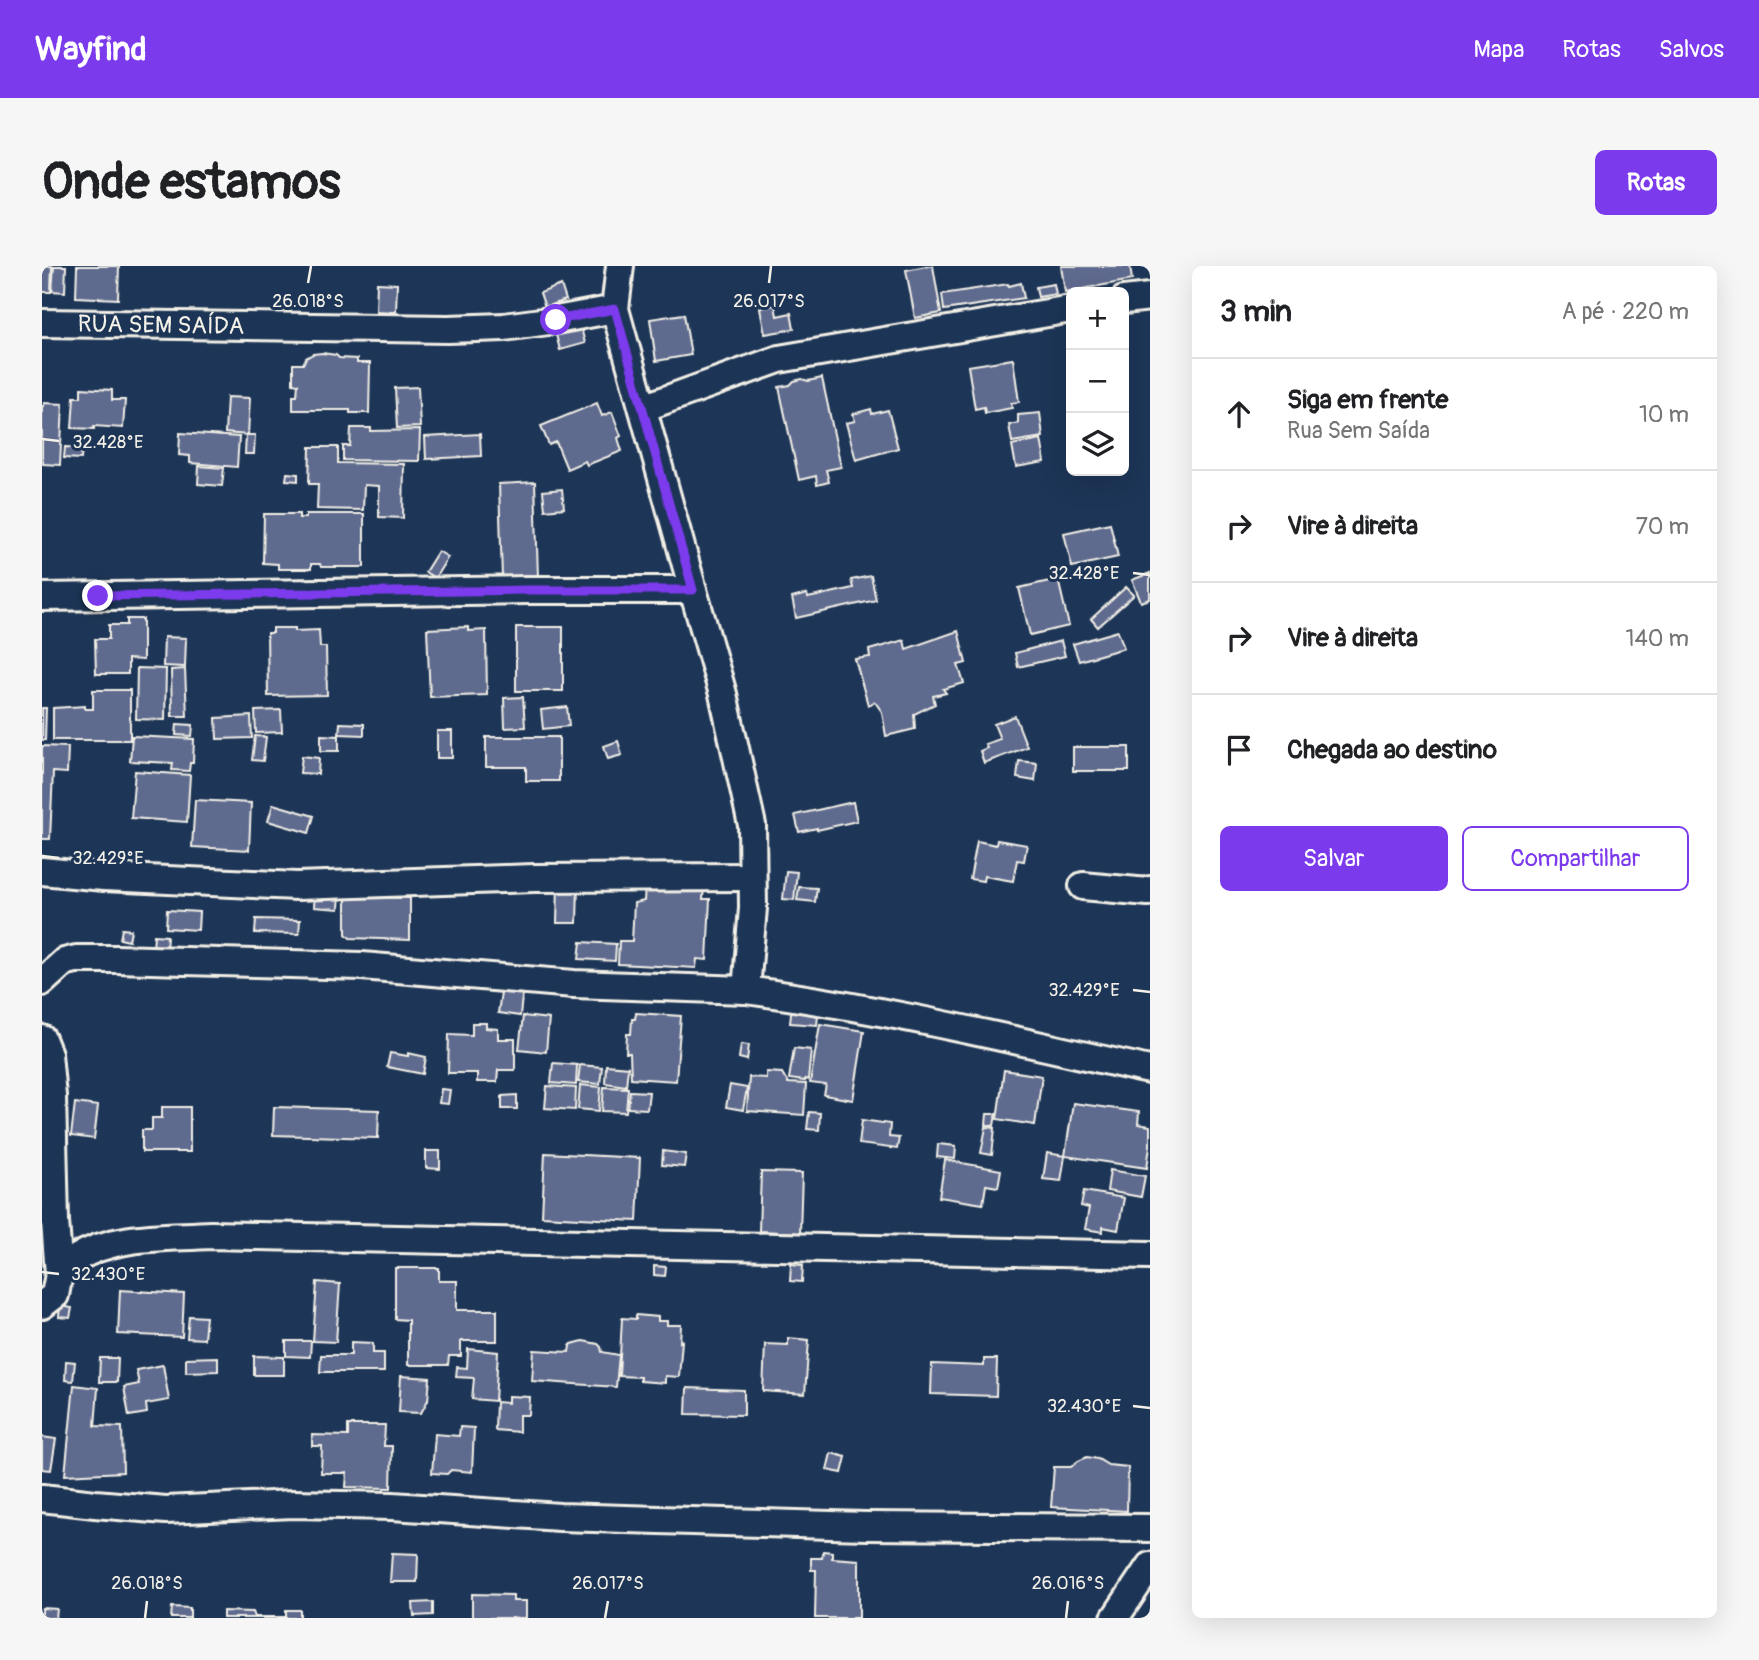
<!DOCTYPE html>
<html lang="pt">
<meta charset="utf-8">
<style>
:root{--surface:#fff;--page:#f6f6f6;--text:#202124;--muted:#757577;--line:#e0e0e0;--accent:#7c3aed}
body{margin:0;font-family:Pangolin,sans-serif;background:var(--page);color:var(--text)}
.controls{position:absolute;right:21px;top:21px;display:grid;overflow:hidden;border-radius:10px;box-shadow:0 7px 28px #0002}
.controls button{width:63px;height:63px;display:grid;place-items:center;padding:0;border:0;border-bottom:2px solid var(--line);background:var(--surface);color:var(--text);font:35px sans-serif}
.stop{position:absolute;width:21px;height:21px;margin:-16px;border:5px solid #7c3aed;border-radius:50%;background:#fff}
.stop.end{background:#7c3aed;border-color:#fff;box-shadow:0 2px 7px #0008}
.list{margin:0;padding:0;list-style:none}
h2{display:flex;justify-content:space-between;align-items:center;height:91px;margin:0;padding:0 28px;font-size:30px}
h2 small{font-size:23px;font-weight:400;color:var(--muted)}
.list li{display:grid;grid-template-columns:46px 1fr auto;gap:21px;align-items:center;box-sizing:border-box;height:112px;padding:0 28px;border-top:2px solid var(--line)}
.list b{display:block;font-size:26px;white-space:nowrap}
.list p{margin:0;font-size:23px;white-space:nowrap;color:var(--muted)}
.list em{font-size:23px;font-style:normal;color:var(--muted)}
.actions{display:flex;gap:14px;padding:21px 28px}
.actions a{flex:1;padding:16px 0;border:2px solid var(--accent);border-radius:10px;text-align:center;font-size:24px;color:var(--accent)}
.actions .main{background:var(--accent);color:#fff}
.icon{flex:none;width:38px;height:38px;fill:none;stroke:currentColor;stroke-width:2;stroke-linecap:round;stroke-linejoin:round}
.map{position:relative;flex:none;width:1108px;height:1352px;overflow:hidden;border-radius:10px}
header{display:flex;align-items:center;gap:42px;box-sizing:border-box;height:98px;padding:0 35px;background:var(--accent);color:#fff}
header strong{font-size:33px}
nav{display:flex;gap:38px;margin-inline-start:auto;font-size:24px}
.intro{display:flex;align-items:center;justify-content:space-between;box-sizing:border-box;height:168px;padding:0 42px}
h1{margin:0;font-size:49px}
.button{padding:18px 32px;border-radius:10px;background:var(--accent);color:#fff;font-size:24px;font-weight:700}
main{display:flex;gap:42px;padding:0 42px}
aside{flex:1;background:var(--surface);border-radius:10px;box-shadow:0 7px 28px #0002}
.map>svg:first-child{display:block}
.building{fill:#5e6b8f;stroke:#f4f1e8;stroke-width:2}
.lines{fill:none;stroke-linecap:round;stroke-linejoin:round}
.street-casing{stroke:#f4f1e8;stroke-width:32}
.street{stroke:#1d3557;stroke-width:26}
.route{stroke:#7c3aed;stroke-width:9}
.ticks{fill:none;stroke:#f4f1e8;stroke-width:2.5}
.labels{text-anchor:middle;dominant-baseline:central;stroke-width:6;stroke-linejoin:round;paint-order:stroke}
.street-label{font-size:24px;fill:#f4f1e8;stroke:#1d3557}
.ticks-label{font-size:18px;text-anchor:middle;fill:#f4f1e8;stroke:#1d3557;stroke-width:6;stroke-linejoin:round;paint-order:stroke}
</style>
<header>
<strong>Wayfind</strong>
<nav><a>Mapa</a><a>Rotas</a><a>Salvos</a></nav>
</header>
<div class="intro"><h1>Onde estamos</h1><a class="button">Rotas</a></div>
<main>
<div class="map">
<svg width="1108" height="1352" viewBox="0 0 1108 1352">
<rect width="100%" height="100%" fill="#1d3557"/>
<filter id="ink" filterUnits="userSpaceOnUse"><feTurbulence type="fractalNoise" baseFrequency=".0143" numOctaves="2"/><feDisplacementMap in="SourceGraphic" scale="14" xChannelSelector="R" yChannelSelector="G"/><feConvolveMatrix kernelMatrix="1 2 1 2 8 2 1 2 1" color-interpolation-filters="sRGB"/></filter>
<g filter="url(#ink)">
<g class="building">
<path d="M0,0H10L9,26H0Z"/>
<path d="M12,0H24L23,26L10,25Z"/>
<path d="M35,0H77L76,33L34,31Z"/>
<path d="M884,0H891L899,47L873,52L864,4Z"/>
<path d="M1019,0H1088L1090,14L1023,26Z"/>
<path d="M335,17L355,18L354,46L334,45Z"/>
<path d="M979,17L982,32L902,44L900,28L966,18L967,20Z"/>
<path d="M1012,18L1014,28L996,31L994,21Z"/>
<path d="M519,19L524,34L503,41L498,27Z"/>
<path d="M733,39L735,50L749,47L752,63L723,68L718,42Z"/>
<path d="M642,48L649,89L614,95L608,53Z"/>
<path d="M538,58L543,77L518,84L513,65Z"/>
<path d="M280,87L294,89L297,92L315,93V97H328L327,147H308V144H251V129H255L256,118L251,117V98H261L264,92L271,88Z"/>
<path d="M971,93L977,136L969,137L970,142L943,147L942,141L933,143L926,100Z"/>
<path d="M780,112L799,201L784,204L787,216L775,219L774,210L757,214L737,121L748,119L752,115L760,113L766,115Z"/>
<path d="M376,121L378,161L355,162L353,122Z"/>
<path d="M39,122L70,124V134H83L81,162L52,160V163L30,162L32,131H39Z"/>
<path d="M185,131L208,132L206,169L183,167Z"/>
<path d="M2,137L21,138L18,199L1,198V194H0V140H2Z"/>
<path d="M555,137L560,150L570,146L579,170L576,172L580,185L545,199L543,195L525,203L514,176L507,179L499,160Z"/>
<path d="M829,143L830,148L846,144L856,182L814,194L804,157L813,155L811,148Z"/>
<path d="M998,147L1001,171L970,176L967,159L976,157V149Z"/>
<path d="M309,162H329V165L378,164L377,195L301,194V180H308Z"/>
<path d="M138,167L197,171L195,201L148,197V190L137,189Z"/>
<path d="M438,168L439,190L384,193L383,171Z"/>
<path d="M204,169H213L212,188H203Z"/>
<path d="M999,173L1003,196L974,201L970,179Z"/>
<path d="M23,181L40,182L39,193L22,192Z"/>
<path d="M268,181H296V197L362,198L361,252L337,251V220L322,219L321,244L275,243L276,218H267Z"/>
<path d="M157,200L182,202L180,220L156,218Z"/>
<path d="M245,207L256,208V215L244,214Z"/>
<path d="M493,216L496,311L460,312L457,218Z"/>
<path d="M520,223L522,242L503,244L501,225Z"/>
<path d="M222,248H257V252H264V248H322V301H279L278,298H269V303H236V298L221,297Z"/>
<path d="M1068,257L1076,291L1030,301L1022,267Z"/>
<path d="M396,285L406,291L393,312L383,306Z"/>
<path d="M1108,307V333L1099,336L1090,314Z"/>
<path d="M829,310L834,334L754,352L750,332L765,328L766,332L811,322L809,314Z"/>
<path d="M1016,313L1027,360L988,369L977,322Z"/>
<path d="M1084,321L1092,329L1056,361L1049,353Z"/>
<path d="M85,353H101V394L86,393V408H54L53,373H67V359H85Z"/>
<path d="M426,361V365L444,364L445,429L388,431L385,363Z"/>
<rect x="474" y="361" width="47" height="64"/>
<path d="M231,362H253V365L277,364L278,381H284L285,429L226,430L225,367H231Z"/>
<path d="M916,365L924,397L916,399L922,417L901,423L904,427L891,430L893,438L872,448L873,463L844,470L840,446L833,436L826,439L813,393L828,391L827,384L862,374L864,383Z"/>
<path d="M1076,365L1082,382L1037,395L1031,378Z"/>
<path d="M122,371L144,372L143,401L121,400Z"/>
<path d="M1019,375L1023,390L976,401L973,387Z"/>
<path d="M95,402L124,403L123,454L94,453Z"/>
<path d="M143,403L145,450H130L129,404Z"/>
<path d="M51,424H88V474H11V442L43,440V443H51Z"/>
<path d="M481,431L483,461L463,462L462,432Z"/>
<path d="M525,441L527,460L501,463L499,444Z"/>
<path d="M0,442H4L3,474H0Z"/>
<path d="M239,444L240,466L214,467L213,445Z"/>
<path d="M209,450L210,472L175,473L174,452Z"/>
<path d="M973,450L985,481L942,497L938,485L945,482L943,478L958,473L952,458Z"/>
<path d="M298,457L322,458V469L297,468Z"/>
<path d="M135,458L151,459L150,470L134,469Z"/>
<rect x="395" y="465" width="15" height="27"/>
<path d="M279,469L297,470V485H279Z"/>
<path d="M90,470L152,473L151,497H148L147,505L130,504L131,497L88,495Z"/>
<path d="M213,470L224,471L221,495L210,494Z"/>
<path d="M444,471H517V515H484V501H444Z"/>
<path d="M576,475L580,489L566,493L562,480Z"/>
<path d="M0,480L26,481L25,507L11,506L8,573H0Z"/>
<rect x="1031" y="481" width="56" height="24"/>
<path d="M260,490L277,492L276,508L258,507Z"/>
<path d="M977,495L995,497L993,515L975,512Z"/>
<path d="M93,505L148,509L145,556L89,552Z"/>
<path d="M153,534L209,537L207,584L150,581Z"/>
<path d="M811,536L815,555L775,564V562L757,566L753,549Z"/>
<path d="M231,538L272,550L267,567L226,555Z"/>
<path d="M955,574L985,579L982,595L975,594L971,615L942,610L941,615L928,613L935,575L954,579Z"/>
<path d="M744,605L755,606L752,634L741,633Z"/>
<path d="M516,618H536L535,657H515Z"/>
<path d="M603,619L662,621L661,633H668L665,694L655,693L654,702L576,698L577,675H590L592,637L602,635Z"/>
<path d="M757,621L775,622L773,636L755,634Z"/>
<path d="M273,624L298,626L297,643L272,641Z"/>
<path d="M304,631L368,632V674L308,672L304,668Z"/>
<path d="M125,644L157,646L156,664L124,662Z"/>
<path d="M214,653L258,654L257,668L213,667Z"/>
<path d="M80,663L89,664L87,675L78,673Z"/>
<path d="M112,669L125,670L124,684L111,683Z"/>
<path d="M539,676L574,678L573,695L537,693Z"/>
<path d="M460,719L481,721L478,750L456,747Z"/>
<path d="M750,737L777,739L775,759L748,757Z"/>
<path d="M594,747L639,750L634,815L589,812L588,787H584L585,768H589L590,753H593Z"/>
<path d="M481,750L507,753L504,786L477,783Z"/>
<path d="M430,757H444V762L456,763V773H473V804H456L455,816H435V807H406L407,768L430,769Z"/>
<path d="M778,758L822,765L811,834L782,829L784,819L768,817Z"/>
<path d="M699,778L707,779L705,794L697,792Z"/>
<path d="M752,782L769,784L766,814L763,813V815L747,813Z"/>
<path d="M348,787L366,790V787L384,791L381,808L345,801Z"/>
<path d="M511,797L535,799L534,819L509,817Z"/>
<path d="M538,799L560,801L558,818L536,816Z"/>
<path d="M564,799L586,801L584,820L563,817Z"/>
<path d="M962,804L1000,810L993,859L955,853Z"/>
<path d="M724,806L740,807L746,817L764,818L762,849L705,845L707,811L724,812Z"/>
<path d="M538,819L559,821L557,845L536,843Z"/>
<path d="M688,819L705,822L701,844L684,841Z"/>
<path d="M505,820L534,822L533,844L503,842Z"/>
<path d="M562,821L586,822L584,846L560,845Z"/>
<path d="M399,823L408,824L406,838L397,837Z"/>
<path d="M588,825L607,826L605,843L586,842Z"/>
<path d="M475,829V843H460V830Z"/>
<path d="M33,837L56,840L52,873L29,870Z"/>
<path d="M1031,837L1097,846L1096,858L1108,860V880L1105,902L1023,890Z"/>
<path d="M120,841H148V886H100V864H110V852H120Z"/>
<path d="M232,841L337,844L336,872L231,869Z"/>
<path d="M767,846L778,847L777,864L765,863Z"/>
<path d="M945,848H954L952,860L944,859Z"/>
<path d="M820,854L848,858L847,871L857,872L855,883L817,878Z"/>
<path d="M944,861L953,862L950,889L939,887Z"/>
<path d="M896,878L914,880L913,893L895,891Z"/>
<path d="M384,885H398V903L384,902Z"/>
<path d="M621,885L644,888L642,901L620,899Z"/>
<path d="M503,887L598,892L595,955L500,950Z"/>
<path d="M1005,887L1023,890L1019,915L1001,913Z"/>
<path d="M903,894L959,904L956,921L944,919L941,938L897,931Z"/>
<path d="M1068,904L1103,910L1099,931L1065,925Z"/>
<path d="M719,906L760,907L758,967L717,965Z"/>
<path d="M1042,925L1082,932L1076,964L1061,961V966L1043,963L1047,942L1039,940Z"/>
<path d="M749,998L761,999L760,1016L748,1015Z"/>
<path d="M612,1000L624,1001L623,1010L612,1009Z"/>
<path d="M353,1002H397V1015H415V1044H455V1075H419V1090H407L406,1099H366V1054L353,1053Z"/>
<path d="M275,1016L298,1018L294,1076L271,1075Z"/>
<path d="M78,1024L142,1028L140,1071L76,1068Z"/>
<path d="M18,1040L30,1042L28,1052L17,1051Z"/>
<path d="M594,1049L616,1051V1055H625V1059H639L638,1076L640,1075L637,1111L623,1110V1117L598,1115V1111L577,1110L580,1052L594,1053Z"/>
<path d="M147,1050L164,1051L162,1073L145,1072Z"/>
<path d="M746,1072L767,1074L763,1128L721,1125L723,1078L746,1079Z"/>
<path d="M244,1075H269L268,1091L244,1090Z"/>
<path d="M541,1075L556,1078L559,1081L560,1086L577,1089L574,1121L490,1115L492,1084L527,1086L528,1080L530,1078Z"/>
<path d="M309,1076L331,1077V1087H342V1106H278L279,1089H309Z"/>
<path d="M426,1083L456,1086L453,1135L430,1133L432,1112L414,1111L415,1101L425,1102Z"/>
<path d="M212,1090L242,1091V1109H212Z"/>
<path d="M176,1091V1105L144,1106V1092Z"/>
<path d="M58,1092H76L75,1116H57Z"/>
<path d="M942,1093H955L954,1130L889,1128L890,1098L942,1100Z"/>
<path d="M24,1095L33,1096L31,1115L23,1114Z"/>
<path d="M121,1099L127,1134L104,1138L105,1147L87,1150L82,1121L97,1118L94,1104Z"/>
<path d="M359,1110L388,1112L386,1134L379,1147L357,1146Z"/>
<path d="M32,1119L56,1122L53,1160L80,1161L81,1206L23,1209Z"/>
<path d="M645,1122L702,1124V1149L644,1148Z"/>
<path d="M466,1130L488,1131L487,1149H477V1166L453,1164L454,1136L466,1137Z"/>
<path d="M306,1159H343L342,1180H350L349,1222L304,1221L305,1207H279L280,1180H270V1169L306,1170Z"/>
<path d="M418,1161L432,1162L430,1206L409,1204L405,1208L390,1207L393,1168L417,1170Z"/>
<path d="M0,1171L14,1173L9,1204L0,1203Z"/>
<path d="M789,1187L804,1191L800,1207L785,1204Z"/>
<path d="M1045,1191L1056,1193L1066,1199L1086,1201L1085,1245L1009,1241L1012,1201H1029L1036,1195Z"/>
<path d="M781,1285L790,1286V1292L817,1294V1352H773L774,1304H769V1292H780Z"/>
<path d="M350,1287L376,1288L375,1316H348Z"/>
<path d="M430,1328L471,1329V1335H484V1352H430Z"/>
<path d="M391,1336V1349L372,1350L371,1337Z"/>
<path d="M130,1341L148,1342V1352H129Z"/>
<path d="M0,1342L15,1343L14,1352H0Z"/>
<path d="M244,1344H258V1352H181V1345L211,1346L213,1351H244Z"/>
</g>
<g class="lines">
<g class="street-casing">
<g id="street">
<path d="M578,0L573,43L651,324L681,428L710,559L711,642L704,724C840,742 974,775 1108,804"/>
<path d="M1082,34L1108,31"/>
<path id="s1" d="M0,57L406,63L462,61L514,54L573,43"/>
<path d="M601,142L737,93L1029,43"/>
<path d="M0,331L485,324H651"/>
<path d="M0,605L62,611L255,620L492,612L710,611"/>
<path d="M1041,620L1106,626L1108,624"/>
<path d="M0,716L22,696L34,693H74L320,700L532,718L704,724"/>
<path d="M0,773L6,788L10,830L13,955L17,1008L13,1029L0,1039"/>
<path d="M17,1008C22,1003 27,997 33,993C72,968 124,972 169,969L1108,989"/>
<path d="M0,1232L53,1238L124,1244L251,1238L350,1240L518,1251L683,1256L824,1260L1108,1262"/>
<path d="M1073,1352L1108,1300"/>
</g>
</g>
<use href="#street" class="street"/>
</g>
</g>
<g class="lines" filter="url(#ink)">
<path class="route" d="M56,330L485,324H651L573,43L514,54"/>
</g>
<path class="ticks" d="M266,17L269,0M727,17L729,0M0,173L17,175M1091,307L1108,309M0,590L17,592M1091,724L1108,726M0,1006L17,1008M1091,1140L1108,1142M103,1352L105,1335M563,1352L566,1335M1024,1352L1026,1335"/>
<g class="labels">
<g class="street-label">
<text stroke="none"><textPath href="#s1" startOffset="119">RUA SEM SAÍDA</textPath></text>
</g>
</g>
<g class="ticks-label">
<text x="266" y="41">26.018°S</text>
<text x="727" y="41">26.017°S</text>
<text x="66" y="182">32.428°E</text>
<text x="1042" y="313">32.428°E</text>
<text x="66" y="598">32.429°E</text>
<text x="1042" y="730">32.429°E</text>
<text x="66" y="1014">32.430°E</text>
<text x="1042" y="1146">32.430°E</text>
<text x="105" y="1323">26.018°S</text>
<text x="566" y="1323">26.017°S</text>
<text x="1026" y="1323">26.016°S</text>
</g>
</svg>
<div class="controls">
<button>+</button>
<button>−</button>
<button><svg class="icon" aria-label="layers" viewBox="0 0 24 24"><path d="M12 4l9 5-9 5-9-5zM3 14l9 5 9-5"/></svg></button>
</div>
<div class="stop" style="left:514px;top:54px"></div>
<div class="stop end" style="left:56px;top:330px"></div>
</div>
<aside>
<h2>3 min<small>A pé · 220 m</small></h2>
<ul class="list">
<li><svg class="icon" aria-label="ahead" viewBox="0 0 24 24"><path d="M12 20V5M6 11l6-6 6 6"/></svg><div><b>Siga em frente</b><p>Rua Sem Saída</p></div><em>10 m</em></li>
<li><svg class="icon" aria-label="right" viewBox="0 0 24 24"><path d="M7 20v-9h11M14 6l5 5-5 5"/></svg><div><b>Vire à direita</b></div><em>70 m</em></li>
<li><svg class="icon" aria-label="right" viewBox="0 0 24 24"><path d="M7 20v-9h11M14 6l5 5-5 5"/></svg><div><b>Vire à direita</b></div><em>140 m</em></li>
<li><svg class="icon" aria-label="arrive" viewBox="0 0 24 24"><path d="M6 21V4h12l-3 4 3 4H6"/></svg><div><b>Chegada ao destino</b></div></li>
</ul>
<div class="actions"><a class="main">Salvar</a><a>Compartilhar</a></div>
</aside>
</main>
